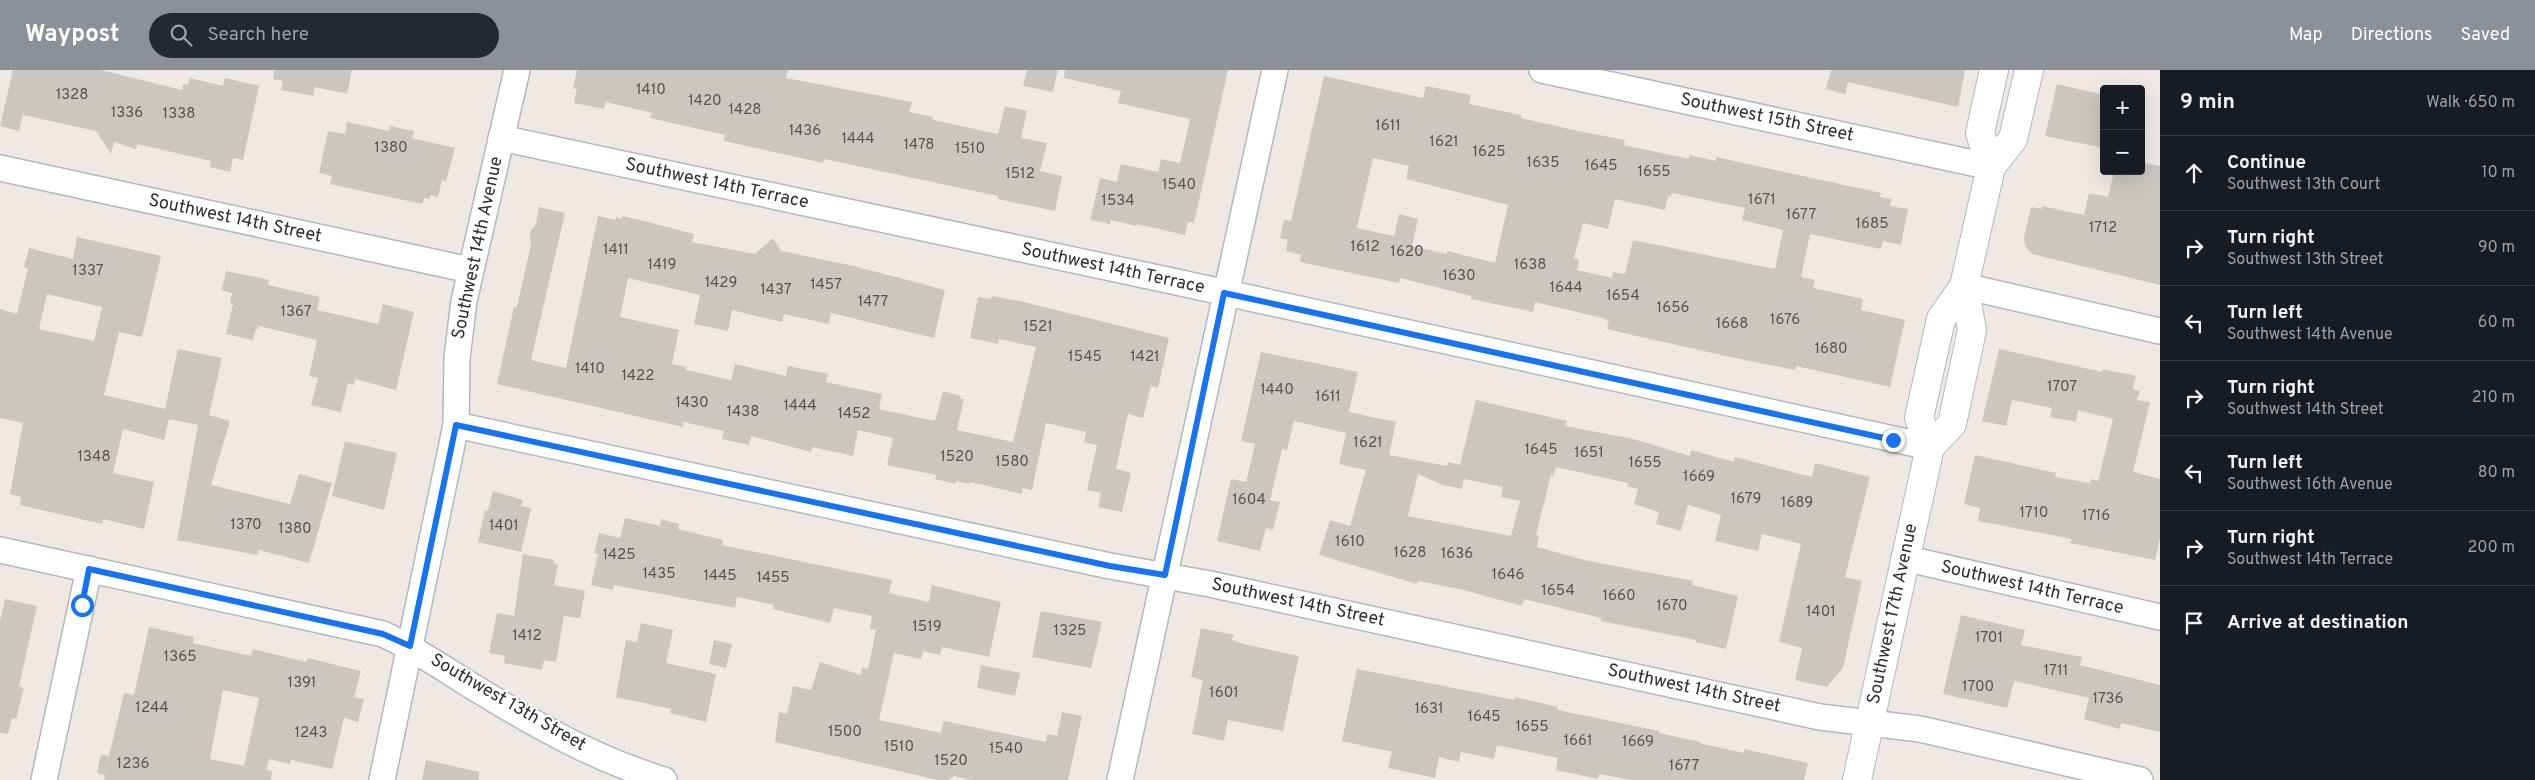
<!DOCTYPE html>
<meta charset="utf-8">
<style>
:root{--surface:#171b24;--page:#242831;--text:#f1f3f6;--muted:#9ea1a6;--line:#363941;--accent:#8c9099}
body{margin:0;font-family:Overpass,sans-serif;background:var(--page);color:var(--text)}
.controls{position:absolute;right:15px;top:15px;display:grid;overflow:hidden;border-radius:5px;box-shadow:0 5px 20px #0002}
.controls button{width:45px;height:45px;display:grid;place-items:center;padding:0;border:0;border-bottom:1px solid var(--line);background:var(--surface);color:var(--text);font:25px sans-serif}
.stop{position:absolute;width:15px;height:15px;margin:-11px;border:4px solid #1a73e8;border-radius:50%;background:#fff}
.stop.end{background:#1a73e8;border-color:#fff;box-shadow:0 1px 5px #0008}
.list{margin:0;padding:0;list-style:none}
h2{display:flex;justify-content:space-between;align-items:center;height:65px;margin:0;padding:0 20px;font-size:21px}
h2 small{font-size:16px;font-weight:400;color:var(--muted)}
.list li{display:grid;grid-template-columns:32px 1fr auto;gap:15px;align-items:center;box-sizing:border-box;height:75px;padding:0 20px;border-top:1px solid var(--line)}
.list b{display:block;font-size:19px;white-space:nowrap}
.list p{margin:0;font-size:16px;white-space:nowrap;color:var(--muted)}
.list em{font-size:16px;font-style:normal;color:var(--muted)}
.icon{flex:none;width:28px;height:28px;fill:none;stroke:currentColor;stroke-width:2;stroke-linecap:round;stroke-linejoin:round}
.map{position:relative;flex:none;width:2160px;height:710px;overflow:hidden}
header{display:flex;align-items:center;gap:30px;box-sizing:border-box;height:70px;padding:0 25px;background:var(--accent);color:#fff}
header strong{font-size:24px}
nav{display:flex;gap:28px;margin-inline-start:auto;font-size:18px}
.search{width:350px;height:45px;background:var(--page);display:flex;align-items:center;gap:12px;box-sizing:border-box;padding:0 18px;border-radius:28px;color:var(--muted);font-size:19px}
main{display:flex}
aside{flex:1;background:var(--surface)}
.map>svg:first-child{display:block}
.building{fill:#cbc7bf;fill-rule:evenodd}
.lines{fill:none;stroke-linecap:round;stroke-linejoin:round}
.street-casing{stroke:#b4b7c1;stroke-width:28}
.secondary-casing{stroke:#b4b7c1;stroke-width:30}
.street{stroke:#fff;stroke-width:25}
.secondary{stroke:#fff;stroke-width:28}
.route{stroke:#1a73e8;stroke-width:6}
.labels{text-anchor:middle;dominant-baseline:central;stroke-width:4;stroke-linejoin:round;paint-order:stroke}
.number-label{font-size:15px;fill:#555452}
.street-label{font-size:18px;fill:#2e2e2e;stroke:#fff}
</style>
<header>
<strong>Waypost</strong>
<div class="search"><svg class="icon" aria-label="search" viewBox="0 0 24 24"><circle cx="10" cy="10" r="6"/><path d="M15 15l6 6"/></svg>Search here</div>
<nav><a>Map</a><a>Directions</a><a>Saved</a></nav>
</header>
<main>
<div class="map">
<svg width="2160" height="710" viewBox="0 0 2160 710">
<rect width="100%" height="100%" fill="#efe9e1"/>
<g class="building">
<path d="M13,0H101L182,20L183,14L188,15L190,8L223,16L225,8L259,16L243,90L233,88L230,102L210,97L211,91L137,74L136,79L114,72L111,84L96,61L23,45L19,61L0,56Z"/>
<path d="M274,0H352L347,24L315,17L313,26L281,20L283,11L273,9Z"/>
<path d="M577,0H788L786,8L912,32L909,42L933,47V50L998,64L1005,36L1027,41L1021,68L1047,73L1040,101L1062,106L1055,141L998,129V126L824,89L823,93L724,71L725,65L650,48L652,43L606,32L604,39L574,33L577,19L573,18Z"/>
<path d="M1027,0H1058L1053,22L1023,16Z"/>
<path d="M1065,0H1228L1194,153L1188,152L1185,165L1137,154L1136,156L1111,150L1110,154L1090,150L1100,108L1117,112L1121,94L1158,102L1161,89L1180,93L1190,49L1118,33L1121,21L1064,8Z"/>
<path d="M1831,0H1965L1958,37L1848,12L1845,24L1826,19Z"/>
<path d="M1324,6L1423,28L1426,16L1471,25L1469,34L1521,45V48L1578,61L1625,70L1624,75L1689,89V85L1716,91V87L1881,123L1880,127L1892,129L1890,136L1908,139L1901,175L1883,171L1881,179L1810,164L1801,207L1815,210L1813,218L1863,229L1861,240L1905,250L1890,317L1796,296L1795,300L1744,290L1632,265L1607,259L1609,251L1602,248L1535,232L1533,242L1471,229V226L1400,208L1399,213L1300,192L1301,185L1286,181L1288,170L1280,168L1284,150L1291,151ZM1373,88L1409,96L1406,109L1508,135L1495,193L1447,181V184L1412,176L1418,149L1399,144L1394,166L1357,158ZM1672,123L1745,138L1742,150L1783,160L1775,199L1633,170L1625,204L1613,202L1612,208L1577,200L1579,190L1574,188L1583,153L1608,159L1615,129L1665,140L1668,126L1671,127Z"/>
<path d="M2057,14L2104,25V78L2045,66Z"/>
<path d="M347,52L389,61L390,56L414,61L412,68L455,78L446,112L442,110L438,127L430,125V129L424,128L422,134L330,114L332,106L319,103L328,61L345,64Z"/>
<path d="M2141,92L2160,96V215L2032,184L2025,176L2024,168L2031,137L2042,139V136L2084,145L2089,123L2108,127L2114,101H2141Z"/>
<path d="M539,137L565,143L531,290L566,298L598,146L616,150V147L622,149V146L644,151L694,164L692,172L755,184L773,168L781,181L854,196L945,220L934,268L831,243L829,254L784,244L782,252L732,240L728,261L694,254L700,225L628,208L620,247L679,260L672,294L686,297V300L731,310L735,294L786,306L788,296L828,304L826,312L882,324L879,339L935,351L943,321L961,326L960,329H964L957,360L1013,372L1036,277L999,269L998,274L970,268L978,227L991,229L992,226L1020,231L1169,268L1158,318L1151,316L1143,348L1128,344L1116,399L1131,403L1122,442L1098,437L1101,423L1087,420L1097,375L1084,372L1086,362L1046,353L1032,420L1023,418L1022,424L970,412L969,414L956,411L955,414L935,409L936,405L887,395L893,368L858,360L853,386L812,377L811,382L751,366L749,375L722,369L724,361L683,352V357L497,314L514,237H517L531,174L530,162L536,154Z"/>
<path d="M77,167L161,186L142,267L119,262L104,325L165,339L178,279L222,288L209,345L230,351L211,415L290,434L299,404L332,413L309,493L259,480L257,485L177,470L198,355L169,349L164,370L123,359L113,403L154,412L144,459L103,449L102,454L20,435L21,427L10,424L23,353L0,348V239L17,244L28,198L24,197L29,178L73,189ZM47,224L102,237L94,271L39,259Z"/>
<path d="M226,201L269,210L268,215L320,227L317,240L378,254L383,234L414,242L396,320L355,309L354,315L348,313L341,342L311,335L318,308L309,306L317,270L259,256L258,259H256L253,270L226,264L233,234L230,233L232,223L222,220Z"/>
<path d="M1999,279L2102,302L2103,299L2136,306L2133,319L2140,321L2137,330L2150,332L2133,402L2160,409V468L2155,490L2070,473L2072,469L1978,451L1980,438L1964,434L1975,385L2056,403L2055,407L2090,413L2091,409L2098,411L2113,349L2078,340L2076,352L2050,347L2052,338L2012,330L2006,356L1982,351Z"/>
<path d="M1261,282L1358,302L1349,342L1396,352L1389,385L1447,396L1448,392L1460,395L1476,330L1567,351L1565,356L1633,369L1690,386L1691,380L1734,392L1735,387L1812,407L1815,393L1870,407L1845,507L1862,511L1843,598L1827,617L1795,610L1802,578L1779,572L1801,474L1762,464L1758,481L1715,471L1721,445L1688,435L1681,461L1656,454L1659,442L1634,434L1638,419L1627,416L1628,413L1556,397L1553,406L1551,405L1536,465L1539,466L1537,477L1584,490L1693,511L1692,515L1738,526L1726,579L1695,572L1696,570L1601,551V548L1524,529L1522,536L1460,519L1418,511L1417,514L1319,485L1330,450L1350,456L1366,400L1339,394L1346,363L1294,351L1287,380L1282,379L1270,430L1280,432L1273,460L1266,458L1260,481L1217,471L1231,409L1246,412L1255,374L1241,371ZM1418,404L1443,415L1462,419L1464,409L1503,417L1501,427L1520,431L1511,466L1408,446Z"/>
<path d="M345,371L397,383L384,440L332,426Z"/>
<path d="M493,421L523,430L521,436L531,438L521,482L478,472L485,440L488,441Z"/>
<path d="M625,448L660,456L661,449L679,454L678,459L723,470L722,475L892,510L889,523L929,532L932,515L1001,532L989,587L942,577L940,585L923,581L921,589L894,583L879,650L941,663L944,651L1046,672L1047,664L1057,666L1062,642L1082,646L1068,710H971L954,706L948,710H937L775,672L779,642L787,644L793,616L811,620L820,592L861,605L862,598L868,599L876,560L870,559L872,546L834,538L830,553L773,539L774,535L737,527L735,538L614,515L613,520L591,515L598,484L594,483L599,463L620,468Z"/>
<path d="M523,484L554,490L553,493L558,495L554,515L585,521L580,548L564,546L556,592L544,590L542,600L504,593L505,586L489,583L497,543L514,546Z"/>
<path d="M5,529L37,536L19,616L24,618L16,649L12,648L8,664L0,663V551Z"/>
<path d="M1041,541L1102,552L1091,598L1032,587Z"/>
<path d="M1961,545L2025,560L2021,575L2082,587L2080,595L2160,615V662L2121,653L2120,659L2084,649L2089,628L2014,611L2007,638L1943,624Z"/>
<path d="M641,553L673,560L666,593L716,604L706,652L670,643L671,639L616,627L626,570L637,572Z"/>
<path d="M149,557L194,567L193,573L251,586L253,579L306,592L307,588L361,601L354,627L364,629L358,652L344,648L332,699L291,690L290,694L269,689L266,700L272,701L271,710H104L105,705L97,703L101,684L109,686L124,623L134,625ZM223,620L259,628L244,696L210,689Z"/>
<path d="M1201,558L1234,565L1232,570L1244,574L1299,586L1283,661L1228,650L1224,671L1192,664L1203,610L1191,607Z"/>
<path d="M714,570L732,574L726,598L709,594Z"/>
<path d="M981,595L1020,603L1015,626L977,618Z"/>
<path d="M1357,599L1515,630V627L1558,637V640L1659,661V663L1700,672L1699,673L1744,683V679L1808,693L1804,710H1631L1599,704L1598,709L1556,700L1558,688L1497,675L1494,689L1461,682L1459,692L1439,687L1435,708L1388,698L1392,682L1342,671Z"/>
<path d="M426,690L479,702V710H422Z"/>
</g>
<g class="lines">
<g class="street-casing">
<g id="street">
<path d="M1542,0L1991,97"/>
<path d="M501,68L1172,211L1930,377"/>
<path d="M0,98L470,200"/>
<path d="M1964,216L2160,261"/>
<path d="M456,355L1110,496L1210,514L1820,647L1920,659L2140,710"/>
<path d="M0,480L383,564C420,581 451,604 485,624C542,659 601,691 664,710"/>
<path d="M1904,488L2160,547"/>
<path d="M44,710L89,499"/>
<path d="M382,710L456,355L457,288L464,231L517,0"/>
<path d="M1120,710L1275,0"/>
</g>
</g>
<g class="secondary-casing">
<g id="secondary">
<path d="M1991,97L1980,63L1994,0"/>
<path d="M1930,377L1919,348L1941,249L1964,216"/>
<path d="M1857,710L1930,377L1952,354L1972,260L1964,216L1991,97L2013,69L2029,0"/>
</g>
</g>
<use href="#street" class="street"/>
<use href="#secondary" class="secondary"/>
</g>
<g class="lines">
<path class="route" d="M82,535L89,499L383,564L410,576L456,355L1110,496L1165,505L1224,223L1893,370"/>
</g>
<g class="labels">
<g class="number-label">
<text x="651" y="20">1410</text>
<text x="72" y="25">1328</text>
<text x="705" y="31">1420</text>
<text x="745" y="40">1428</text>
<text x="127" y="43">1336</text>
<text x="179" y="44">1338</text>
<text x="1388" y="56">1611</text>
<text x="805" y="61">1436</text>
<text x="858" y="69">1444</text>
<text x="1444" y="72">1621</text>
<text x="919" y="75">1478</text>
<text x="391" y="78">1380</text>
<text x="970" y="79">1510</text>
<text x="1489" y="82">1625</text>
<text x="1543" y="93">1635</text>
<text x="1601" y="96">1645</text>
<text x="1654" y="102">1655</text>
<text x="1020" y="104">1512</text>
<text x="1179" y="115">1540</text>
<text x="1762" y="130">1671</text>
<text x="1118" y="131">1534</text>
<text x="1801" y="145">1677</text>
<text x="1872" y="154">1685</text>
<text x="2103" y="158">1712</text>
<text x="1365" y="177">1612</text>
<text x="616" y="180">1411</text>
<text x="1407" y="182">1620</text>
<text x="662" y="195">1419</text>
<text x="1530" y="195">1638</text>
<text x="88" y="201">1337</text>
<text x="1459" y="206">1630</text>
<text x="721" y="213">1429</text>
<text x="826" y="215">1457</text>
<text x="1566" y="218">1644</text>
<text x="776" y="220">1437</text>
<text x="1623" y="226">1654</text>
<text x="873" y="232">1477</text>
<text x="1673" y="238">1656</text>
<text x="296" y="242">1367</text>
<text x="1785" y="250">1676</text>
<text x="1732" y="254">1668</text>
<text x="1038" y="257">1521</text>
<text x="1831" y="279">1680</text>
<text x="1085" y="287">1545</text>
<text x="1145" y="287">1421</text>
<text x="590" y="299">1410</text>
<text x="638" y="306">1422</text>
<text x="2062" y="317">1707</text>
<text x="1277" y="320">1440</text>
<text x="1328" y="327">1611</text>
<text x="692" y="333">1430</text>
<text x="800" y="336">1444</text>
<text x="743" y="342">1438</text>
<text x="854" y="344">1452</text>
<text x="1368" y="373">1621</text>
<text x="1541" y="380">1645</text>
<text x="1589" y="383">1651</text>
<text x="94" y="387">1348</text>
<text x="957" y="387">1520</text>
<text x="1012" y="392">1580</text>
<text x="1645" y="393">1655</text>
<text x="1699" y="407">1669</text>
<text x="1746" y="429">1679</text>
<text x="1249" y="430">1604</text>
<text x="1797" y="433">1689</text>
<text x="2034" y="443">1710</text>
<text x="2096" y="446">1716</text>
<text x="246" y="455">1370</text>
<text x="504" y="456">1401</text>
<text x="295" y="459">1380</text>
<text x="1350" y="472">1610</text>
<text x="1410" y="483">1628</text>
<text x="1457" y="484">1636</text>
<text x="619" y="485">1425</text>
<text x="659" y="504">1435</text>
<text x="1508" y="505">1646</text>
<text x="720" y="506">1445</text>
<text x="773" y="508">1455</text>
<text x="1558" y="521">1654</text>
<text x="1619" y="526">1660</text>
<text x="1672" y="536">1670</text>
<text x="1821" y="542">1401</text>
<text x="927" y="557">1519</text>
<text x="1070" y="561">1325</text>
<text x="527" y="566">1412</text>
<text x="1989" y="568">1701</text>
<text x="180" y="587">1365</text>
<text x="2056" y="601">1711</text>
<text x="302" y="613">1391</text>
<text x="1978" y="617">1700</text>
<text x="1224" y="623">1601</text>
<text x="2108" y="629">1736</text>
<text x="152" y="638">1244</text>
<text x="1429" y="639">1631</text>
<text x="1484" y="647">1645</text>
<text x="1532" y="657">1655</text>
<text x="845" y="662">1500</text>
<text x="311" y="663">1243</text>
<text x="1578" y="671">1661</text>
<text x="1638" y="672">1669</text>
<text x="899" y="677">1510</text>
<text x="1006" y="679">1540</text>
<text x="951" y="691">1520</text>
<text x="133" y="694">1236</text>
<text x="1684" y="696">1677</text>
</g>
<g class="street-label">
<text transform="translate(1767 48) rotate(12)">Southwest 15th Street</text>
<text transform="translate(717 114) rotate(12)">Southwest 14th Terrace</text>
<text transform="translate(235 149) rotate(12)">Southwest 14th Street</text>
<text transform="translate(478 178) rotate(-78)">Southwest 14th Avenue</text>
<text transform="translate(1113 199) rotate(12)">Southwest 14th Terrace</text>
<text transform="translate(2032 518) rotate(13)">Southwest 14th Terrace</text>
<text transform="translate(1298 533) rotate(12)">Southwest 14th Street</text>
<text transform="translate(1893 544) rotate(-78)">Southwest 17th Avenue</text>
<text transform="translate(1694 619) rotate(12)">Southwest 14th Street</text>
<text transform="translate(508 633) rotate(30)">Southwest 13th Street</text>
</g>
</g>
</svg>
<div class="controls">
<button>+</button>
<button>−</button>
</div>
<div class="stop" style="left:82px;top:535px"></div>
<div class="stop end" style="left:1893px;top:370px"></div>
</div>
<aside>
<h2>9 min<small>Walk · 650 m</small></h2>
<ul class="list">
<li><svg class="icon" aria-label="ahead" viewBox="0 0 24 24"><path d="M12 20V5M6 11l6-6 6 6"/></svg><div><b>Continue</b><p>Southwest 13th Court</p></div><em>10 m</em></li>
<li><svg class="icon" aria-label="right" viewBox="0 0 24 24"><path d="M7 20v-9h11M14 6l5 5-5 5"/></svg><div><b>Turn right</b><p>Southwest 13th Street</p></div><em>90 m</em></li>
<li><svg class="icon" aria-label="left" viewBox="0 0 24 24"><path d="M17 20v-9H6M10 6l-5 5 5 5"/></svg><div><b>Turn left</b><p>Southwest 14th Avenue</p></div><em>60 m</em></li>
<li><svg class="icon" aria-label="right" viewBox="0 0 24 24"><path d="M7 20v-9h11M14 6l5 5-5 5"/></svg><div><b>Turn right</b><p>Southwest 14th Street</p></div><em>210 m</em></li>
<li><svg class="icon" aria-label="left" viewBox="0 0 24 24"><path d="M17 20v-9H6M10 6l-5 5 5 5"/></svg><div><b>Turn left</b><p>Southwest 16th Avenue</p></div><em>80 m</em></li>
<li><svg class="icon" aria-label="right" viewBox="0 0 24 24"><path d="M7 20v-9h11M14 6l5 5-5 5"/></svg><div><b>Turn right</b><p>Southwest 14th Terrace</p></div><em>200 m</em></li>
<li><svg class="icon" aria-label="arrive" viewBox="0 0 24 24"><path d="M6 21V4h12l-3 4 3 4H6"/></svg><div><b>Arrive at destination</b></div></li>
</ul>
</aside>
</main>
